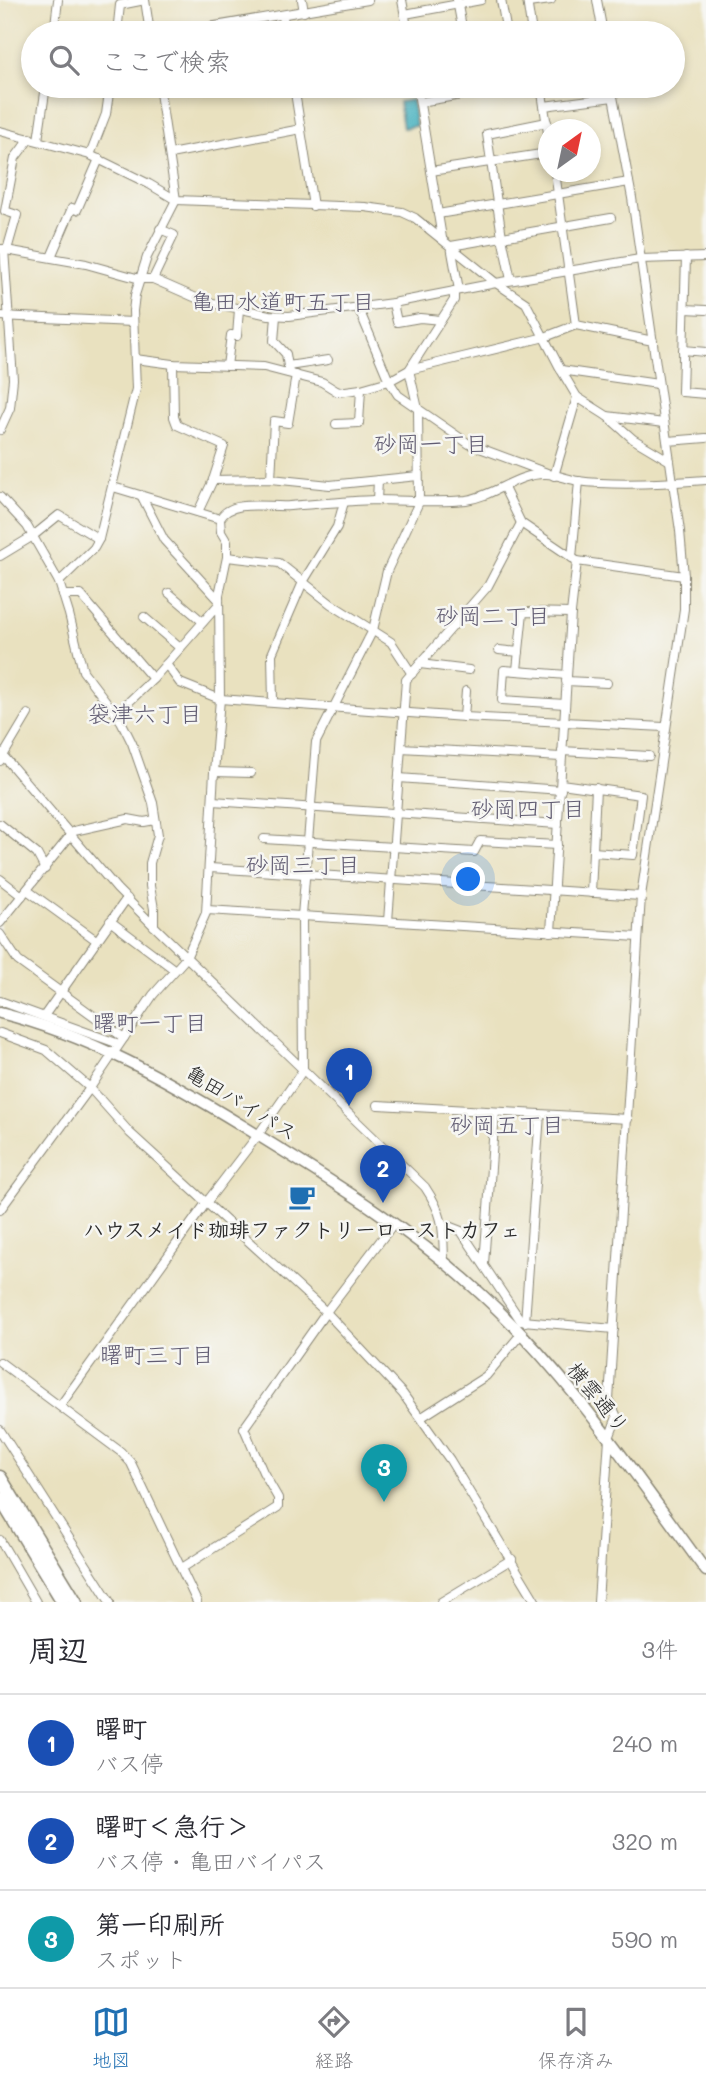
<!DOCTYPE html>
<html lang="ja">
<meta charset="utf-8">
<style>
:root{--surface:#fff;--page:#f2f2f3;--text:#2b2b33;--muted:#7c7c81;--line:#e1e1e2;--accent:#1f6fb2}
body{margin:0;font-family:Mali,"Klee One",sans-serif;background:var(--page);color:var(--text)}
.compass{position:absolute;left:538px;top:119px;width:63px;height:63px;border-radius:50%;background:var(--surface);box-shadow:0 4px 10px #0003;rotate:33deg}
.you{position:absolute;left:469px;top:880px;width:24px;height:24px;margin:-18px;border:5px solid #fff;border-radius:50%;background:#1a73e8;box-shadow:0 0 0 10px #1a73e833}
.badge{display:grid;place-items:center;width:46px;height:46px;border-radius:50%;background:var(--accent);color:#fff;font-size:23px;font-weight:700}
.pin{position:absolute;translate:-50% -58px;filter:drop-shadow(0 2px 4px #0008)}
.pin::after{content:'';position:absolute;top:37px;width:24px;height:21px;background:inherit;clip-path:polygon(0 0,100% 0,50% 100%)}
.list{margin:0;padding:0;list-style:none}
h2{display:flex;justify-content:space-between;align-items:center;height:91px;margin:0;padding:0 28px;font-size:30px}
h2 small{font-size:23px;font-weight:400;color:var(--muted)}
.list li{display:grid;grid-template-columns:46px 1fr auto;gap:21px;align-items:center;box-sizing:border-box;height:98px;padding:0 28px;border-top:2px solid var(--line)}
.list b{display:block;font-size:26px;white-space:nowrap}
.list p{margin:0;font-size:23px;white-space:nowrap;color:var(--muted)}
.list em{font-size:23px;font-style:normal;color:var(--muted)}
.icon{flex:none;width:38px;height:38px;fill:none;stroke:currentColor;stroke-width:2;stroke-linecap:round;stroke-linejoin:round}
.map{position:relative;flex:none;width:706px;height:1602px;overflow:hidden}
.search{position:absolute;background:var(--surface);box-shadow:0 4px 10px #0003;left:21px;right:21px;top:21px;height:77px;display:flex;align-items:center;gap:18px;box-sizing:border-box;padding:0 24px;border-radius:38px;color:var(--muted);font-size:26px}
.sheet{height:385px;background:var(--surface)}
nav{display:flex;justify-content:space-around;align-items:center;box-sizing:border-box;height:98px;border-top:2px solid var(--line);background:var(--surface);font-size:19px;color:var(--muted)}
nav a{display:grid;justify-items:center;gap:4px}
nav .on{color:var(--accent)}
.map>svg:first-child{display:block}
.water{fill:#41afbd;stroke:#366d74;stroke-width:2}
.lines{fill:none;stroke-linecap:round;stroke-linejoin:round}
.minor-casing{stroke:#8a8675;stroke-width:10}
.major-casing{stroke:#8a8675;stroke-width:13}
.highway-casing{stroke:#8a8675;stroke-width:15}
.minor{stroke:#fff;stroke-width:8}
.major{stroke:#fff;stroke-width:10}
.highway{stroke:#fff;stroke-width:12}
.labels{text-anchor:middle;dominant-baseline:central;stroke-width:5;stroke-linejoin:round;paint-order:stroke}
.street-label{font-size:21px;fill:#2b2b2b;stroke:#f6f6f2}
.poi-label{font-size:21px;font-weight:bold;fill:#2b2b2b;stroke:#f6f6f2}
.neighbourhood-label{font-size:23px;fill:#615c72;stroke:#f6f6f2}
</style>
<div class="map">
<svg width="706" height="1602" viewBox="0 0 706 1602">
<rect width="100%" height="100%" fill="#f6f6f2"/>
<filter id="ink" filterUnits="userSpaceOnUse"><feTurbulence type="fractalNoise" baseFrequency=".0143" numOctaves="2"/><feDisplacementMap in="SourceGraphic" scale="14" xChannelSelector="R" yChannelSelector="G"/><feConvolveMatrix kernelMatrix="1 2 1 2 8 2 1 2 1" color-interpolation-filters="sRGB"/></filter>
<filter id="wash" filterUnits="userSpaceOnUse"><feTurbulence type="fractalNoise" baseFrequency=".00686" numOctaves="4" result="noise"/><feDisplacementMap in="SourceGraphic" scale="28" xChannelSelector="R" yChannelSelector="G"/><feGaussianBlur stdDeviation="1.57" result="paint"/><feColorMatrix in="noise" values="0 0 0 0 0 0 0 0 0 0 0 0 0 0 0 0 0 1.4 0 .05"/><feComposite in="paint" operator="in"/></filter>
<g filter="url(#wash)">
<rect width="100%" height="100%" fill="#e9e1bf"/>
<path class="water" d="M412,100L416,126L403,128L399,102Z"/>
</g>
<g filter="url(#ink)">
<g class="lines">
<g class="minor-casing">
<g id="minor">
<path d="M145,0L150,33"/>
<path d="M302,0L304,12"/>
<path d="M402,0L408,33"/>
<path d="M457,0L463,33"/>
<path d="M501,0L507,33"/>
<path d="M527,0L532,33"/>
<path d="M597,0L603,33"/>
<path d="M528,3L551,0"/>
<path d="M405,14L481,0"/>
<path d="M283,16L285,33"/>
<path d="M54,33L58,0"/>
<path d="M117,33L120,5L145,0"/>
<path d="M174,33L368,0"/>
<path d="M294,86L313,206"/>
<path d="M417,86L442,238"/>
<path d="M541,86L548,133"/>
<path d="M420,102L514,86"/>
<path d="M544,106L613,97"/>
<path d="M0,131L90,155L149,184L176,200L365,207L402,212L415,218L496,283L526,303L561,370L577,397L554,476"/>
<path d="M38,140L46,86"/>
<path d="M170,154L301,129"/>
<path d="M90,155L106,114L110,86"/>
<path d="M431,171L548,153"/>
<path d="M555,172L576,325"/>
<path d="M438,214L629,182"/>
<path d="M0,249L86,264L140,279H153L203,301L269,315L289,316L393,303L496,283L640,259L706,257"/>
<path d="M7,250L17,215L5,211L15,158L30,138"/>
<path d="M51,257L72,208L77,210L99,159"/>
<path d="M686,257L682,392L706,394"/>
<path d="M153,279L174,235L160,229"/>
<path d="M511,280L502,237L487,134L547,122"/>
<path d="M459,290L451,246L611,218"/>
<path d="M393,303L397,322L420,318L441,320"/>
<path d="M358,307L389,381L398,395L469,444L547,473"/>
<path d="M685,309L706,310"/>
<path d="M0,316L133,322"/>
<path d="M276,316L274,341L286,354L289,373"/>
<path d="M683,350L706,352"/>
<path d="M135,359L173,364L264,367L322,382L338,392L361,389L389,381L409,370L545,337L576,325L653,341"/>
<path d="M173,364L174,417L177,425L224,446L213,480L198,512"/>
<path d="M227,366L231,335L237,336L239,309"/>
<path d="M288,366L328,360"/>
<path d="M561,370L658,384"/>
<path d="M577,397L607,416L633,439L670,461"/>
<path d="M607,416L664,423"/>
<path d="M336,424L359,423L361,389"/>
<path d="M0,430L10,408L13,379L4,249"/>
<path d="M668,441L706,438"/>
<path d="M271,479L274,421L288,423L296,375"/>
<path d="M213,480L271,479L330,485L418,476"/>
<path d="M113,487L220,519"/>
<path d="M504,488L521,523L577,561L684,576"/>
<path d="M141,495L164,540L219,600"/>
<path d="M0,497L27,526L59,582L69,614L83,671L121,721L132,743L153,803L158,835L150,863V886L154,909V926"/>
<path d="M377,500L378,480"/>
<path d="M0,556L33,536L59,515L99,539"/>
<path d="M227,557L279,563L331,604L391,642L412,674"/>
<path d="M572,558L579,481"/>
<path d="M59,582L94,548L99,539L136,389L133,311L135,295L147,257L176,200L159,86"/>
<path d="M169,593L203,622"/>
<path d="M63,595H81L153,679"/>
<path d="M144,617L180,648"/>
<path d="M499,650L519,652"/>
<path d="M166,664L180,683L220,699L464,717L664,727"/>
<path d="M420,664L469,670"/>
<path d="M517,670L523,612L571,613"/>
<path d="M566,681L607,683"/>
<path d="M273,702L272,654L303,582L337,527L344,502"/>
<path d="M565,704L502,700L504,670L567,675"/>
<path d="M116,714L153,679L219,604"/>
<path d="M464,717L466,691"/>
<path d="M401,748L561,757"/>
<path d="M562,751L649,756"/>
<path d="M0,752L117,889L154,926L425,1187C445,1217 443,1228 444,1263"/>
<path d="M0,761L28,714"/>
<path d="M214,772L251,773"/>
<path d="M399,778L561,790"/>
<path d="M561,784L641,795L633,855L593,852"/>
<path d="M213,801L558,824"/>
<path d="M0,824L37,854L45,869"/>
<path d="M264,839L474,852L480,841L557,845"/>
<path d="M210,868L641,896"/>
<path d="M0,879L22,896"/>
<path d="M27,890L96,940"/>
<path d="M591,893L596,788"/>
<path d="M207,910L638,937"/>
<path d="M110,921L175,970"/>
<path d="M388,921L406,680L488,586L521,523"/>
<path d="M0,923L74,831L128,819L144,822L155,820"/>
<path d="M551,932L571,613L577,561"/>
<path d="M0,934L18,961L124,1038"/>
<path d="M0,1001L119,1044"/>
<path d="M44,1016L127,898"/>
<path d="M0,1033L46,1050L90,1088L130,1133L326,1312L403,1394L450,1460L536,1602"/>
<path d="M378,1105L628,1119"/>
<path d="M0,1210L90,1088L153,995L186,958L206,913L214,772L220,699L219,595L227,557V542L221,532L220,519C231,498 270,508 290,506C318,504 347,501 375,500C406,500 436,503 466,500C495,496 517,473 546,474C556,474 567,479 578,481C615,486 668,483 706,480"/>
<path d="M443,1224L461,1231L521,1321"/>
<path d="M484,1264L495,1112"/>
<path d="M523,1321L614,1329"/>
<path d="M525,1322L540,1114"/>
<path d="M0,1362L121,1452L131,1463L197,1602"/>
<path d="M60,1406L206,1203L258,1135L303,1070L302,916L316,742L373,630L387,571L419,502L418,409L409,370L454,300V291"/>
<path d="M422,1417L486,1376L521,1334"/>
<path d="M0,1430L110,1602"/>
<path d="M0,1540L36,1602"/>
<path d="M182,1568L278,1507V1498L263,1472L244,1428L326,1312L394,1223"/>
<path d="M441,1602L512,1559"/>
<path d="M598,1602L609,1438L617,1417L609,1400L641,896L684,609V576L680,531L632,198L611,86"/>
</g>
</g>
<g class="major-casing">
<path id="major" d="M0,1013C88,1035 166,1079 243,1126C325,1177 409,1227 480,1293C568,1373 636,1476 706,1571"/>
</g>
<g class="highway-casing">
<g id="highway">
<path d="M0,1477L76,1602"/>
<path d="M0,1498L63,1602"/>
</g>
</g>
<use href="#minor" class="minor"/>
<use href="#major" class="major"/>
<use href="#highway" class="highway"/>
</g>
</g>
<defs>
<g id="cafe-bare" transform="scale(2.1)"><path d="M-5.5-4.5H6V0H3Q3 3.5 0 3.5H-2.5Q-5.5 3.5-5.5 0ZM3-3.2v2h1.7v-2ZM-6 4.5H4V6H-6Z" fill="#1f6fb2" stroke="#f6f6f2" stroke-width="2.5" paint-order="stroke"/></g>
</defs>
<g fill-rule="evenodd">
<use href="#cafe-bare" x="302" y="1197"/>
</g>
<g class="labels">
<g class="street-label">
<text transform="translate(242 1102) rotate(31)">亀田バイパス</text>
<text transform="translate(599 1397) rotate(51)">横雲通り</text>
</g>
<g class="poi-label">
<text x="302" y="1228">ハウスメイド珈琲ファクトリーローストカフェ</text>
</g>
<g class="neighbourhood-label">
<text x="283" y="301">亀田水道町五丁目</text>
<text x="431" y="443">砂岡一丁目</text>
<text x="493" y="615">砂岡二丁目</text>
<text x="145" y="713">袋津六丁目</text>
<text x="528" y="808">砂岡四丁目</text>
<text x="303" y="864">砂岡三丁目</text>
<text x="150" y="1022">曙町一丁目</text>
<text x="507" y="1124">砂岡五丁目</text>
<text x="157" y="1354">曙町三丁目</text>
</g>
</g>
</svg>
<svg class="compass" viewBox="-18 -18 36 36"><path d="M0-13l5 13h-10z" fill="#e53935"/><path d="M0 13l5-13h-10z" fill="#7c7c81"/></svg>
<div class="you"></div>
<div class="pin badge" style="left:349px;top:1106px;background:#1a4fb4">1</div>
<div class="pin badge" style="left:383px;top:1203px;background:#1a4fb4">2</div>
<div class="pin badge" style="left:384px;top:1502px;background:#0f9aa8">3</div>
<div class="search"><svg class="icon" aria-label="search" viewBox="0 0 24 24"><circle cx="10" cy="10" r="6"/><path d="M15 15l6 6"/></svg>ここで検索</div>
</div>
<section class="sheet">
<h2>周辺<small>3件</small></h2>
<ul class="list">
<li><span class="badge" style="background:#1a4fb4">1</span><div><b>曙町</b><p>バス停</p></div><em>240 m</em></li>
<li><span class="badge" style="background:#1a4fb4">2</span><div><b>曙町＜急行＞</b><p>バス停 · 亀田バイパス</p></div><em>320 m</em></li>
<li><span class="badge" style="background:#0f9aa8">3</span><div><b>第一印刷所</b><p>スポット</p></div><em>590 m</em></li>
</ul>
</section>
<nav>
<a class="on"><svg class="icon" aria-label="map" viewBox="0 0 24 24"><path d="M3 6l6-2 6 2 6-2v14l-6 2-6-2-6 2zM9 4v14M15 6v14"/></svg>地図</a>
<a><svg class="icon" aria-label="directions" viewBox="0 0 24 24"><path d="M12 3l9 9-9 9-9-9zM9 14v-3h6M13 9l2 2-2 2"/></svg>経路</a>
<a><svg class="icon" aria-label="saved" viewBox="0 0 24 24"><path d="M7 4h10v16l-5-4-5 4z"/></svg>保存済み</a>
</nav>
